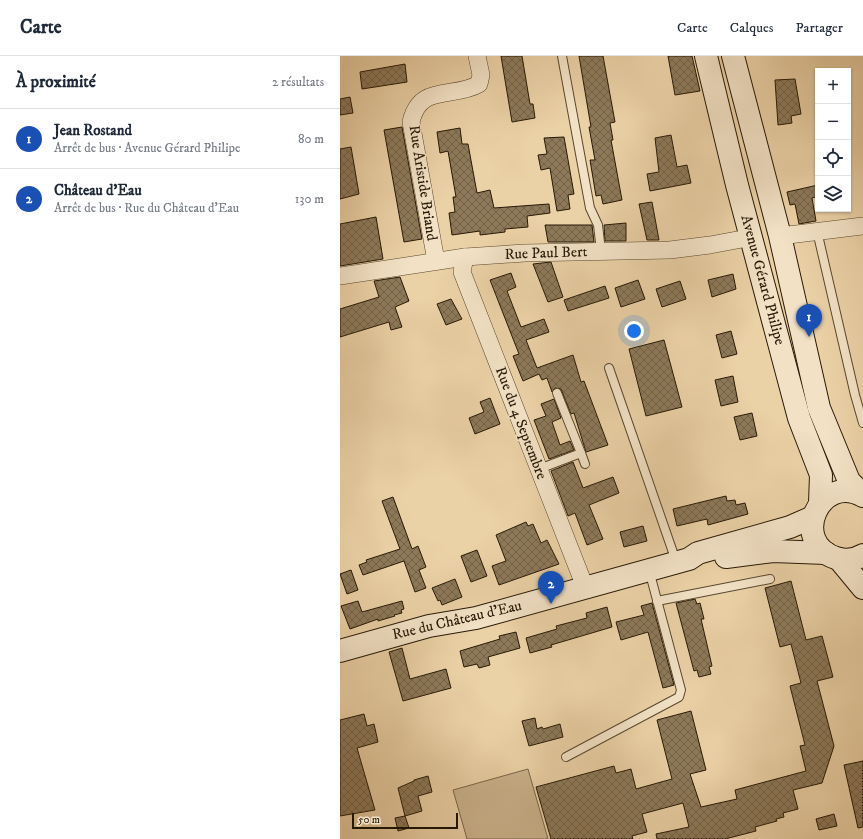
<!DOCTYPE html>
<html lang="fr">
<meta charset="utf-8">
<style>
:root{--surface:#fff;--page:#f6f6f7;--text:#1f2937;--muted:#747a83;--line:#e0e1e3;--accent:#8f2418}
body{margin:0;font-family:"IM FELL DW Pica",serif;background:var(--page);color:var(--text)}
.controls{position:absolute;right:12px;top:12px;display:grid;overflow:hidden;border-radius:0px;box-shadow:0 1px 3px #0004}
.controls button{width:36px;height:36px;display:grid;place-items:center;padding:0;border:0;border-bottom:1px solid var(--line);background:var(--surface);color:var(--text);font:20px sans-serif}
.scale{position:absolute;left:12px;bottom:10px;width:106px;box-sizing:border-box;padding-left:4px;border:2px solid #271906;border-top:0;font-size:11px;line-height:14px;white-space:nowrap;color:#271906;-webkit-text-stroke:3px #f2e1c5;paint-order:stroke}
.you{position:absolute;left:294px;top:275px;width:14px;height:14px;margin:-10px;border:3px solid #fff;border-radius:50%;background:#1a73e8;box-shadow:0 0 0 6px #1a73e833}
.badge{display:grid;place-items:center;width:26px;height:26px;border-radius:50%;background:var(--accent);color:#fff;font-size:13px;font-weight:700}
.pin{position:absolute;translate:-50% -33px;filter:drop-shadow(0 1px 2px #0008)}
.pin::after{content:'';position:absolute;top:21px;width:14px;height:12px;background:inherit;clip-path:polygon(0 0,100% 0,50% 100%)}
.list{margin:0;padding:0;list-style:none}
h2{display:flex;justify-content:space-between;align-items:center;height:52px;margin:0;padding:0 16px;font-size:17px}
h2 small{font-size:13px;font-weight:400;color:var(--muted)}
.list li{display:grid;grid-template-columns:26px 1fr auto;gap:12px;align-items:center;box-sizing:border-box;height:60px;padding:0 16px;border-top:1px solid var(--line)}
.list b{display:block;font-size:15px;white-space:nowrap}
.list p{margin:0;font-size:13px;white-space:nowrap;color:var(--muted)}
.list em{font-size:13px;font-style:normal;color:var(--muted)}
.icon{flex:none;width:22px;height:22px;fill:none;stroke:currentColor;stroke-width:2;stroke-linecap:round;stroke-linejoin:round}
.map{position:relative;flex:none;width:523px;height:783px;overflow:hidden}
header{display:flex;align-items:center;gap:24px;box-sizing:border-box;height:56px;padding:0 20px;background:var(--surface);border-bottom:1px solid var(--line)}
header strong{font-size:19px}
nav{display:flex;gap:22px;margin-inline-start:auto;font-size:14px}
main{display:flex}
aside{flex:1;background:var(--surface)}
.map>svg:first-child{display:block}
.grass{fill:#cab28b;stroke:#786648}
.building{fill:url(#building-cross-hatch);stroke:#271906}
.lines{fill:none;stroke-linecap:round;stroke-linejoin:round}
.lane-casing{stroke:#58472e;stroke-width:10}
.street-casing{stroke:#58472e;stroke-width:18}
.secondary-casing{stroke:#271906;stroke-width:24}
.lane{stroke:#f2e1c5;stroke-width:8}
.street{stroke:#f2e1c5;stroke-width:17}
.secondary{stroke:#f2e1c5;stroke-width:22}
.labels{text-anchor:middle;dominant-baseline:central;stroke-width:3;stroke-linejoin:round;paint-order:stroke}
.street-label{font-size:15px;fill:#271906;stroke:#f2e1c5}
</style>
<header>
<strong>Carte</strong>
<nav><a>Carte</a><a>Calques</a><a>Partager</a></nav>
</header>
<main>
<aside>
<h2>À proximité<small>2 résultats</small></h2>
<ul class="list">
<li><span class="badge" style="background:#1a4fb4">1</span><div><b>Jean Rostand</b><p>Arrêt de bus · Avenue Gérard Philipe</p></div><em>80 m</em></li>
<li><span class="badge" style="background:#1a4fb4">2</span><div><b>Château d'Eau</b><p>Arrêt de bus · Rue du Château d'Eau</p></div><em>130 m</em></li>
</ul>
</aside>
<div class="map">
<svg width="523" height="783" viewBox="0 0 523 783">
<defs>
<pattern id="building-cross-hatch" width="8" height="8" patternUnits="userSpaceOnUse"><rect width="8" height="8" fill="#8d7959"/><path d="M0 0l8 8M0 8l8-8" fill="none" stroke="#736248"/></pattern>
</defs>
<rect width="100%" height="100%" fill="#ebd1a6"/>
<filter id="stains"><feTurbulence type="fractalNoise" baseFrequency=".005" numOctaves="4"/><feColorMatrix values="0 0 0 0 .2 0 0 0 0 .09 0 0 0 0 .02 0 0 0 .5 -.17"/></filter>
<radialGradient id="worn" r=".72"><stop offset=".6" stop-color="#630" stop-opacity="0"/><stop offset="1" stop-color="#630" stop-opacity=".3"/></radialGradient>
<path class="grass" d="M188,713L208,783H127L113,734Z"/>
<g class="building">
<path d="M161,0H182L190,48H193L195,62L172,66Z"/>
<path d="M239,0H263L275,66L270,67L273,84H271L282,144L263,148L261,139L256,140L250,104H255L249,71H251Z"/>
<path d="M328,0H352L360,35L335,39Z"/>
<path d="M65,8L67,26L22,33L20,16Z"/>
<path d="M455,23L461,58L451,60L452,67L438,69L435,24Z"/>
<path d="M10,41L13,57L0,59V43Z"/>
<path d="M62,71L82,183L64,186L44,74Z"/>
<path d="M120,72L122,88H128L137,137L150,134L154,152L209,148L210,157L187,160L188,171L165,173V176L140,179V175L112,179L109,157L115,156L113,141H116L108,95L100,97L97,76Z"/>
<path d="M331,79L337,111L347,109L351,127L310,135L307,118L319,116L315,82Z"/>
<path d="M224,81L234,138L228,139L230,153L217,155L210,112L201,114L198,99L207,98L204,82Z"/>
<path d="M11,91L19,138L0,143V93Z"/>
<path d="M478,129V140L472,142L476,165L459,168L455,148L450,149L447,136Z"/>
<path d="M312,146L319,184H307L299,148Z"/>
<path d="M36,161L43,203L0,210V168Z"/>
<path d="M286,167V185H265L264,169Z"/>
<path d="M205,169H252L254,186H208Z"/>
<path d="M211,206L223,241L208,246L193,208Z"/>
<path d="M171,217L176,231L167,235L181,271L204,263L209,276L186,284L197,312L233,299L241,326L244,325L268,389L246,396L234,357L231,358L221,333L215,332L212,336L207,322L202,324L199,318L183,325L173,300L179,298L150,224Z"/>
<path d="M393,218L396,233L372,241L368,224Z"/>
<path d="M60,221L69,245L55,251L62,271L51,274L49,266L0,281V253L39,241L34,225Z"/>
<path d="M298,224L305,243L281,251L275,232Z"/>
<path d="M340,225L346,243L322,251L316,233Z"/>
<path d="M265,230L269,242L228,255L224,244Z"/>
<path d="M111,243L122,263L106,269L97,248Z"/>
<path d="M391,275L397,298L382,302L376,279Z"/>
<path d="M324,284L342,351L306,360L289,293Z"/>
<path d="M393,320L398,346L381,350L375,324Z"/>
<path d="M150,342L160,368L135,378L129,362L144,356L140,346Z"/>
<path d="M214,343L221,362L212,366L220,389L230,385L234,394L209,403L194,364L206,360L201,348Z"/>
<path d="M412,357L417,380L400,384L394,361Z"/>
<path d="M233,406L243,432L273,421L279,437L249,449L263,483L247,489L235,457L228,460L211,415Z"/>
<path d="M386,440L387,445L395,444L396,449L405,447L408,458L368,469L367,463L337,470L333,453Z"/>
<path d="M53,441L72,493L78,490L86,511L79,514L86,532L75,536L64,505L23,519L19,509L27,506L26,504L60,493L42,445Z"/>
<path d="M186,466L188,470L193,468L201,487L207,484L219,508L159,529L152,510L166,505L156,479Z"/>
<path d="M303,470L307,485L284,491L280,476Z"/>
<path d="M137,494L147,520L131,526L121,500Z"/>
<path d="M11,514L18,534L7,538L0,518Z"/>
<path d="M115,523L122,541L102,549L100,544L98,545L92,532Z"/>
<path d="M451,525L466,584L482,580L493,621L477,625L494,690L482,727L453,734L458,753L443,757L444,761L436,763L437,765L415,771L416,775L385,783H317L316,778L349,771L343,747L302,758L307,776L292,780L293,783H211L196,731L274,710L276,717L291,713L296,733L332,723L317,664L351,655L366,714L350,718L361,751L397,743L395,734L466,715L460,690L465,689L450,630L461,627L451,588L440,591L425,532Z"/>
<path d="M355,543L357,548L360,547L364,563H361L372,610L369,611L371,618L359,621L357,614L354,615L336,547Z"/>
<path d="M18,545L22,556L62,545L64,553L61,554L62,557L54,559L55,560L38,565V563L10,573L1,550Z"/>
<path d="M312,547L334,629L323,632L308,576L281,584L276,566L304,559L301,550Z"/>
<path d="M267,551L272,571L211,589L212,591L190,597L186,582L217,573L216,570L247,562L246,557Z"/>
<path d="M176,576L180,592L148,601L150,609L139,612L137,608L124,611L120,595L160,583L159,580Z"/>
<path d="M62,592L70,623L106,613L111,632L63,645L49,596Z"/>
<path d="M24,658L27,670L34,668L38,686L17,692L35,754L0,760V664Z"/>
<path d="M195,662L197,673L202,671L203,673L220,668L223,681L189,690L182,665Z"/>
<path d="M523,705V771L518,772L504,709Z"/>
<path d="M88,720L92,736L78,740L82,755L65,760L58,732L74,725V724Z"/>
<path d="M494,758L497,770L479,774L476,763Z"/>
<path d="M65,760L69,772L58,775L55,762Z"/>
</g>
<g class="lines">
<g class="lane-casing">
<g id="lane">
<path d="M222,0L250,152L258,169L261,195"/>
<path d="M477,175L515,339L523,367"/>
<path d="M269,312L336,505"/>
<path d="M241,397L245,408"/>
<path d="M199,413L241,397L217,337"/>
<path d="M317,545L430,523"/>
<path d="M226,701L339,641L341,634L309,514"/>
</g>
</g>
<g class="street-casing">
<g id="street">
<path d="M440,180L523,170"/>
<path d="M125,201L122,216L245,531"/>
<path d="M96,205L71,66C80,27 113,43 139,28L141,19L137,0"/>
<path d="M0,220L125,201L185,197L330,194L370,189L413,181"/>
</g>
</g>
<g class="secondary-casing">
<g id="secondary">
<path d="M366,0L397,129L459,362L481,419L480,447"/>
<path d="M393,0L440,180L479,352L509,425L523,439"/>
<path d="M523,440C479,416 449,487 496,502C505,505 515,504 523,499"/>
<path d="M386,501L433,495L486,497"/>
<path d="M499,503L523,532"/>
<path d="M0,595L89,570L136,562L349,503L358,497L450,471L473,461"/>
</g>
</g>
<use href="#lane" class="lane"/>
<use href="#street" class="street"/>
<use href="#secondary" class="secondary"/>
</g>
<g class="labels">
<g class="street-label">
<text transform="translate(83 127) rotate(81)">Rue Aristide Briand</text>
<text transform="translate(206 197) rotate(-2)">Rue Paul Bert</text>
<text transform="translate(423 224) rotate(75)">Avenue Gérard Philipe</text>
<text transform="translate(181 367) rotate(69)">Rue du 4 Septembre</text>
<text transform="translate(117 564) rotate(-13)">Rue du Château d'Eau</text>
</g>
</g>
<rect width="100%" height="100%" filter="url(#stains)"/>
<rect width="100%" height="100%" fill="url(#worn)"/>
</svg>
<div class="controls">
<button>+</button>
<button>−</button>
<button><svg class="icon" aria-label="locate" viewBox="0 0 24 24"><circle cx="12" cy="12" r="6"/><path d="M12 2v4M12 18v4M2 12h4M18 12h4"/></svg></button>
<button><svg class="icon" aria-label="layers" viewBox="0 0 24 24"><path d="M12 4l9 5-9 5-9-5zM3 14l9 5 9-5"/></svg></button>
</div>
<div class="scale">50 m</div>
<div class="you"></div>
<div class="pin badge" style="left:469px;top:281px;background:#1a4fb4">1</div>
<div class="pin badge" style="left:211px;top:548px;background:#1a4fb4">2</div>
</div>
</main>
